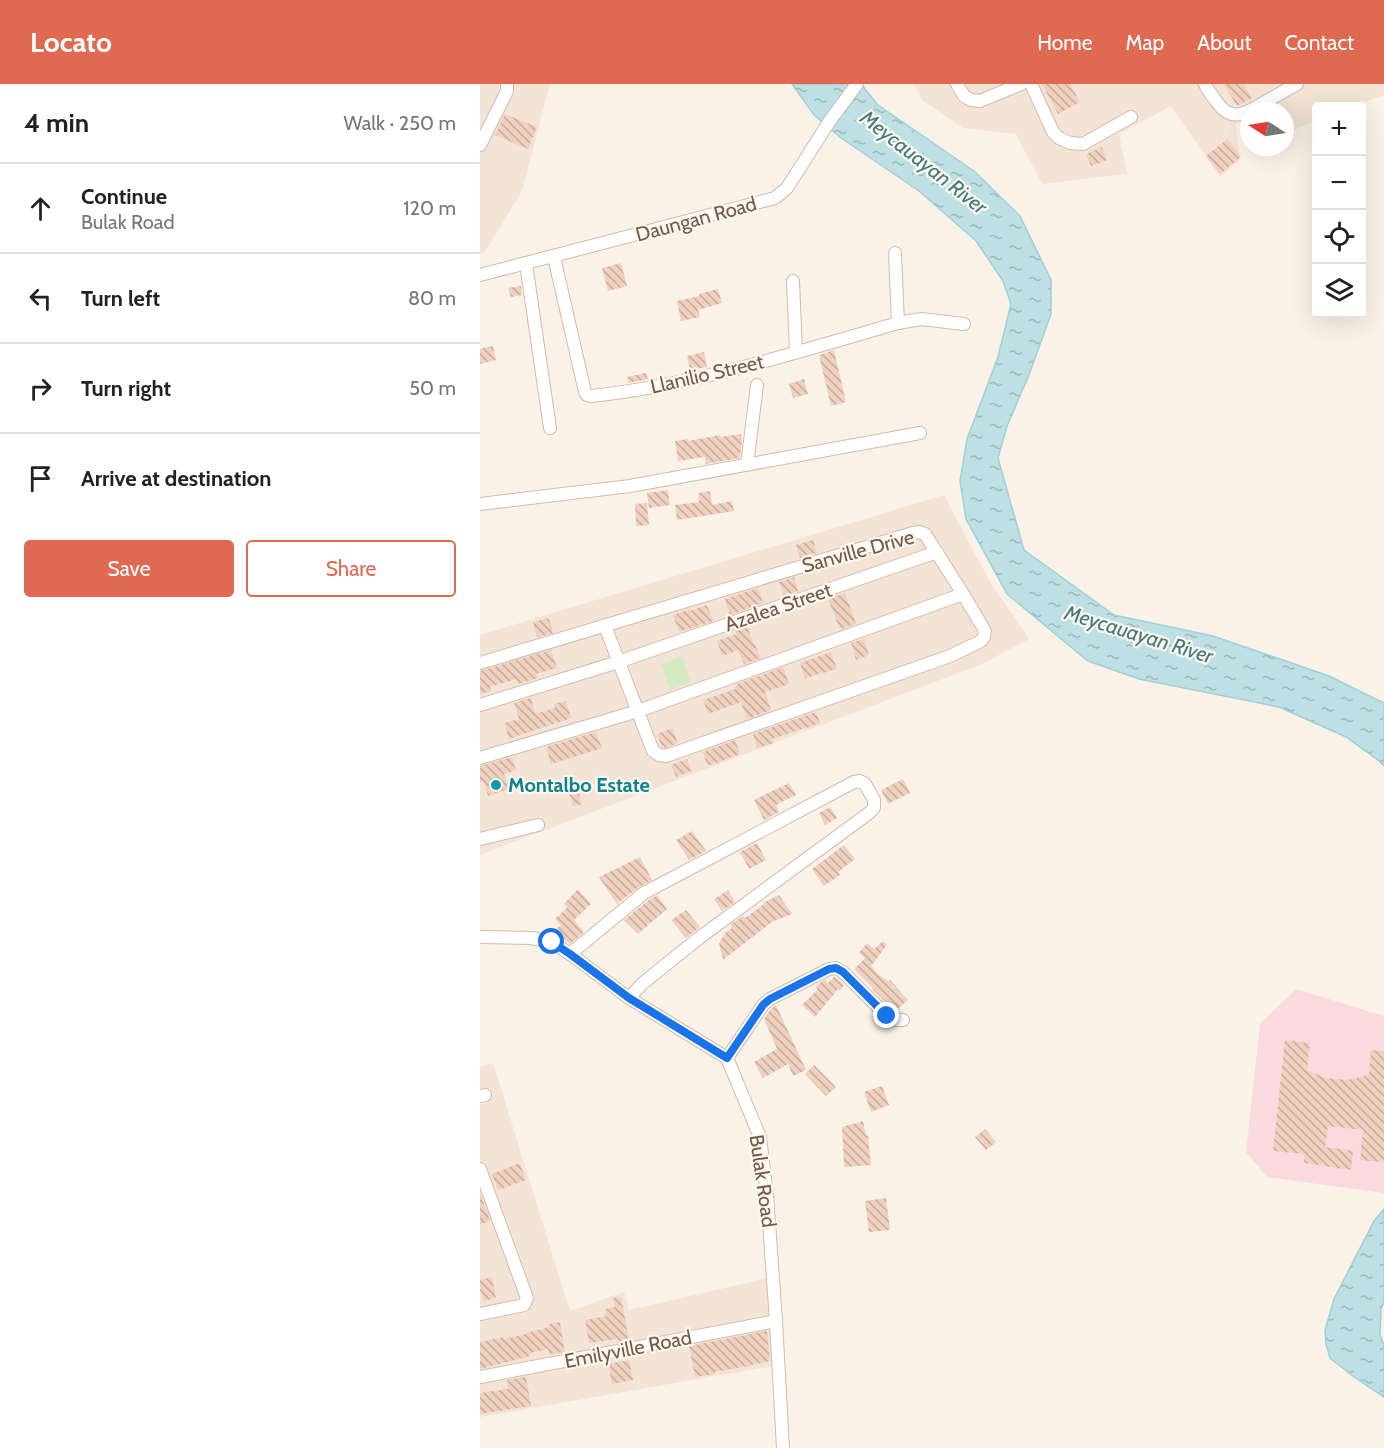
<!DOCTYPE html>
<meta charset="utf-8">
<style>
:root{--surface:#fff;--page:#f2f2f2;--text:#222;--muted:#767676;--line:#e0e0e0;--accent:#e06a51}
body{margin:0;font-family:Cabin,sans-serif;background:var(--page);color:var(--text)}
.controls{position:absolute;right:18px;top:18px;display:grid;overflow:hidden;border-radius:6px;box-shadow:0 6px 24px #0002}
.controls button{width:54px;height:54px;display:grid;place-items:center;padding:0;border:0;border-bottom:2px solid var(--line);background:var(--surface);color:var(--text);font:30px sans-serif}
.compass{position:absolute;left:760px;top:18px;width:54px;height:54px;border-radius:50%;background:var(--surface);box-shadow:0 6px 24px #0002;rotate:282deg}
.stop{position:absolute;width:18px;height:18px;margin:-14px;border:4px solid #1a73e8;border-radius:50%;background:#fff}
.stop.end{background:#1a73e8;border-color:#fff;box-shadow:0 2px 6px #0008}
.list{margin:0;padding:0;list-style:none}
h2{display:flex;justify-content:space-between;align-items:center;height:78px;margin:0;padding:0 24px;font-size:26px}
h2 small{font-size:20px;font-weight:400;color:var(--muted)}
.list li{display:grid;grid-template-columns:39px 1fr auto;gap:18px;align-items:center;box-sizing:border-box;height:90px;padding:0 24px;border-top:2px solid var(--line)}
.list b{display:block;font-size:22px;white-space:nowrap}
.list p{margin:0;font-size:20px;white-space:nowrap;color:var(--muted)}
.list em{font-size:20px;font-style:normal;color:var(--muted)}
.actions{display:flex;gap:12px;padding:18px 24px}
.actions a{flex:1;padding:14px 0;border:2px solid var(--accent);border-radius:6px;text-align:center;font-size:21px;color:var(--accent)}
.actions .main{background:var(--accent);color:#fff}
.icon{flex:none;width:33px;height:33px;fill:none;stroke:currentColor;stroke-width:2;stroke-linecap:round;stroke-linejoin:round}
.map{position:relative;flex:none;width:904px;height:1364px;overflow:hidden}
header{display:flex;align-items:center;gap:36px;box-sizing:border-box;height:84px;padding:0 30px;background:var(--accent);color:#fff}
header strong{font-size:28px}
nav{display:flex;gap:33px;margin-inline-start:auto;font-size:21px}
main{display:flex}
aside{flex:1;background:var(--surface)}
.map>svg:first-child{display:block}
.residential{fill:#f3e4d5}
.medical{fill:#f9dadf}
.garden{fill:#d5e9c5}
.water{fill:url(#water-ripples);stroke:#a2d0d6;stroke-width:1.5}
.building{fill:url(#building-back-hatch)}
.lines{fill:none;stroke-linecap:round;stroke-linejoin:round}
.minor-casing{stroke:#cfbcb0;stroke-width:14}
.minor{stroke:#fff;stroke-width:12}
.route{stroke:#1a73e8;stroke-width:8}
.culture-dot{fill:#0f9aa8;stroke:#fef7ed;stroke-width:2}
.labels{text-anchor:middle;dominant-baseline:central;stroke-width:4.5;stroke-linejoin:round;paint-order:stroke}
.street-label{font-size:20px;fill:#74584c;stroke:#fef7ed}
.culture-label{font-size:20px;font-weight:bold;fill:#0d838f;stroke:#fef7ed;text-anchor:start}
.water-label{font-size:21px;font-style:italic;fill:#43787f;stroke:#fef7ed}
</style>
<header>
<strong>Locato</strong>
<nav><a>Home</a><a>Map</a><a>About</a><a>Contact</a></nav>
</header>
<main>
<aside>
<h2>4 min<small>Walk · 250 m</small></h2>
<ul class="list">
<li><svg class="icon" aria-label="ahead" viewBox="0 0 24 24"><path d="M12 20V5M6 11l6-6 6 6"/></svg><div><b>Continue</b><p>Bulak Road</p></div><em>120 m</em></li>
<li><svg class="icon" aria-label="left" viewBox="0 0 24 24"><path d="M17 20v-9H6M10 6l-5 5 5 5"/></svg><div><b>Turn left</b></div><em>80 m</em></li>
<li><svg class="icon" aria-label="right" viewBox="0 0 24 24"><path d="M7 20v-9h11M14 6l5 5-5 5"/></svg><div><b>Turn right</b></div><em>50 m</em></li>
<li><svg class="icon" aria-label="arrive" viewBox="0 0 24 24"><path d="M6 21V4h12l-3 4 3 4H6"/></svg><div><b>Arrive at destination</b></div></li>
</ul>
<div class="actions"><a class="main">Save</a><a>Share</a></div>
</aside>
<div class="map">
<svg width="904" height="1364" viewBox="0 0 904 1364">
<defs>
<pattern id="water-ripples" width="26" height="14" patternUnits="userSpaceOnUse" patternTransform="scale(1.5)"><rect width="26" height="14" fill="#bce0e4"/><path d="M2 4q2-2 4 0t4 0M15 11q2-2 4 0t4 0" fill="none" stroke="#9db8bb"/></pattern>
<pattern id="building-back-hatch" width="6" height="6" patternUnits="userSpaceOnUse" patternTransform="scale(1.5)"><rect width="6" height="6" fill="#f0d0bf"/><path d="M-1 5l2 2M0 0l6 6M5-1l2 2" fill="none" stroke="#c7ac9d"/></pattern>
</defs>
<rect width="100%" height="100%" fill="#fbf2e7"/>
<g class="residential">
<path d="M0,0H70L42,107L5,168L0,169Z"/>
<path d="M434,0H904V11L874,22H836V37L805,49V27H769V35L756,40L760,76L740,93L691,22L639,50L647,90L562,100L536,50L483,44L442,16Z"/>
<path d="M464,411L509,496L549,555L502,580L0,771V551Z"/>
<path d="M13,979L90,1227L144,1208L149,1226L288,1194L293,1282L0,1333V983Z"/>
</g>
<path class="medical" d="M816,905L904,932V1109L787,1093L766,1068L780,940Z"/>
<path class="garden" d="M202,572L211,598L190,606L181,580Z"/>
<g class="water">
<path d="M312,0H381L398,21L494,87L540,132L571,196V230L549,291L527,342L518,374L544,466L634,531L733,552L849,592L904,619V682L899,677L866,653L799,623L659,595L608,577L527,510L486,435L480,397L487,355L518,273L531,220L523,197L496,157L439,107L361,54L334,31Z"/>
<path d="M904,1125V1218L901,1225L900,1251L904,1261V1313L874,1293L850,1274L846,1260L845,1246L854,1215L894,1137Z"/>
</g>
<g class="building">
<path d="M562,0H590L600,18L578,30Z"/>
<path d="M744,0H764L772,14L757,22Z"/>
<path d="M25,30L57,43L48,65L15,51Z"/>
<path d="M747,55L761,73L740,90L726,72Z"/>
<path d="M622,63L627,76L611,82L606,70Z"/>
<path d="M141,179L147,202L128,207L122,184Z"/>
<path d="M41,202L42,211L31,213L28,204Z"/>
<path d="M238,205L242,219L218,226L220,233L201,237L197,217L219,212V210Z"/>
<path d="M13,262L16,276L0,280V265Z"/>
<path d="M354,266L366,318L351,322L339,271Z"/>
<path d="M224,268L227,283L210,286L207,272Z"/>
<path d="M166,289L168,295L148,299L147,293Z"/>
<path d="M324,295L328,310L313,314L309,300Z"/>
<path d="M261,350L262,355L260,374L226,380L225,373L198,377L195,357L208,355V357L240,351V353Z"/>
<path d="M188,406L190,421L169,424L167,409Z"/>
<path d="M230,407L232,421L252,417L254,427L197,436L195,421L219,418L218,409Z"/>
<path d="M167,419L169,441L156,442L155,420Z"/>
<path d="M333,456L337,469L320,474L316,461Z"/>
<path d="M314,493L318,507L304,512L299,498Z"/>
<path d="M278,504L283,519L250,531L245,515Z"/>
<path d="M365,509L376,540L360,545L348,515Z"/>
<path d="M227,521L233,537L199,548L193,531L210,525V527Z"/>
<path d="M69,534L73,549L57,553L53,538Z"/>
<path d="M267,542L274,561H275L281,574L264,580L258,566L242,572L237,557L256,550L255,546Z"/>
<path d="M384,555L389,571L376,576L371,559Z"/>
<path d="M71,566L77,584L56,590L58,594L38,600L36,595L10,603L11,607L0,610V587Z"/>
<path d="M351,568L357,585L343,589V588L325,595L320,579Z"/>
<path d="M303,583L309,600L285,608L291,626L267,635L261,618L228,630L223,616L256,605L255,601Z"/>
<path d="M51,614L55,630L75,624L74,620L86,617L91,634L29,655L24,639L39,635L34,619Z"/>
<path d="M336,628L340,639L327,644V643L292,655L293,659L277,664L273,650Z"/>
<path d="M192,644L198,659L185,664L182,663L177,650Z"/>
<path d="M116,648L122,664L71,680L66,663Z"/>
<path d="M255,656L260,670L231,681H227L223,668Z"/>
<path d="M32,673L36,686L24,690L29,705L8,712L3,697L0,698V682Z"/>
<path d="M207,675L212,687L196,693L191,681Z"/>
<path d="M94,694L102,720L93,722L85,696Z"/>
<path d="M423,695L430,709L408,720L401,706Z"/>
<path d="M309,699L316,711L296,721L299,728L284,736L274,716Z"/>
<path d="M350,723L357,734L345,741L339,729Z"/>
<path d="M212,747L226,767L209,776L196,756Z"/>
<path d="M277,759L286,776L269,785L260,768Z"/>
<path d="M364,761L375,775L358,788L360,791L344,802L332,785Z"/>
<path d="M160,773L172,796L159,803L137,820L119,793Z"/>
<path d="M98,805L111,820L94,836L104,848L90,860L73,848L81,841L75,835L88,823L84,820Z"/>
<path d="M248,806L255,818L242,827L234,815Z"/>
<path d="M177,811L187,825L158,850L144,836L169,816Z"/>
<path d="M299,811L312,830L292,838L243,876L239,859L246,848L252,844L250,841L263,832L265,834L284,820L283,819Z"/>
<path d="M206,826L220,843L206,854L191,836Z"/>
<path d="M403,857L407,861L391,882L400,892L408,897L410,896L428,916L415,927L392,905L393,904L374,885L385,874L379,869L387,859L394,865Z"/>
<path d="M354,893L358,895L364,901L359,907L358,905L335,933L322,921L338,905L336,903L341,898L345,896L348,899Z"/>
<path d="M296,921L326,986L313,992L308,980L283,994L274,978L297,965L284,935L290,926Z"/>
<path d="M805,956L830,959L827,986L846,994L867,996L889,991L891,966L904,967V1078L880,1076L883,1046L848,1042L845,1063L873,1067L871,1086L824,1079L825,1070L793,1067Z"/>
<path d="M334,981L356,1003L346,1012L325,990Z"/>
<path d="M402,1002L409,1021L391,1028L384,1008Z"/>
<path d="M383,1037L386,1052L388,1051L391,1081L364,1083L362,1043Z"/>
<path d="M505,1045L516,1058L506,1066L495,1053Z"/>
<path d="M40,1079L46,1096L18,1106L12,1090Z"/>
<path d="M0,1109L10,1137L0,1141Z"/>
<path d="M406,1114L410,1146L389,1148L385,1117Z"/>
<path d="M12,1193L16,1213L4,1218L0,1206V1196Z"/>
<path d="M141,1213L149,1256L138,1259L137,1255L109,1259L105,1236L126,1232L125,1225L135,1223L133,1214Z"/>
<path d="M80,1238L85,1268L69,1270L68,1265L49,1269L50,1272L0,1285V1258L24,1253V1255L46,1250V1249L70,1243L69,1240Z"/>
<path d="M287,1247L290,1277L268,1282L235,1288V1290L215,1293L209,1262Z"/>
<path d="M149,1276L153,1296L132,1300L128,1280Z"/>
<path d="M46,1293L51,1322L0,1330V1309L28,1305L27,1296Z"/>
</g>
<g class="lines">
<g class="minor-casing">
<g id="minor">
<path d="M477,0L484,12L491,16L500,17L541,0"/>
<path d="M551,0L573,48L579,54L590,59L603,60L651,33"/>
<path d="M725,0C727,6 732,11 736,17C745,30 754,34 769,27"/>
<path d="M769,27L817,0"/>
<path d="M0,61L27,7V0"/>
<path d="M415,169L418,239"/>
<path d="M74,173L105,308L107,311L111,312C216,301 317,268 418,239L441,235L484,240"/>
<path d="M46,180L70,344"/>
<path d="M0,191L295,114L307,104L349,38L377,0"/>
<path d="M313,197L316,268"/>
<path d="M267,381L277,301"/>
<path d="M0,420L150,402L440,349"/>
<path d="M0,579L433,449L439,448L445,450L483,510L505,547L504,553L501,557L470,572L186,672L179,671L173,667L125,542"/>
<path d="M0,621L138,578L457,468"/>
<path d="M0,674L158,627L483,510"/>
<path d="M0,755L58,741"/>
<path d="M0,853L51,854L72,858L90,870L149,914L247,974L280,1053L287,1111L296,1237L303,1364"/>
<path d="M90,870L164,809L374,698L380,697L385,700L394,716V724L389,729L219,854L163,899L149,914"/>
<path d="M247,974L283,921L290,915L349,885L356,884L363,888L407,932L415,936H423"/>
<path d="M0,1012L5,1011"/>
<path d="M0,1085L47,1214L44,1221L0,1230"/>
<path d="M0,1293L296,1237"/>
</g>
</g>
<use href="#minor" class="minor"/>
</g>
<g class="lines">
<path class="route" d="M72,858L90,870L149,914L247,974L283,921L290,915L349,885L356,884L363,888L407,932"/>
</g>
<circle class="culture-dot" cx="16" cy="701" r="6"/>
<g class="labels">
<g class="street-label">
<text transform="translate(216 135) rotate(-15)">Daungan Road</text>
<text transform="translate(227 290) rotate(-13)">Llanilio Street</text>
<text transform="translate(378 467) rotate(-15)">Sanville Drive</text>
<text transform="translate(298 523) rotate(-19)">Azalea Street</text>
<text transform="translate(283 1097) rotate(82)">Bulak Road</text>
<text transform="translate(148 1265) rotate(-11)">Emilyville Road</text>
</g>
<g class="culture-label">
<text x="28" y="701">Montalbo Estate</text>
</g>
<g class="water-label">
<text transform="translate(444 78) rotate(38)">Meycauayan River</text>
<text transform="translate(659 550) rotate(17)">Meycauayan River</text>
</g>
</g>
</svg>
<div class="controls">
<button>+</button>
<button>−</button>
<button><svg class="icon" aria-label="locate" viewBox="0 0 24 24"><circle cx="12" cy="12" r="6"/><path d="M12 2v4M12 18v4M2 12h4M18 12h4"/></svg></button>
<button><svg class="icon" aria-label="layers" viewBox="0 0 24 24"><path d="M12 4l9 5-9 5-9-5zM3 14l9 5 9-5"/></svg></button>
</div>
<svg class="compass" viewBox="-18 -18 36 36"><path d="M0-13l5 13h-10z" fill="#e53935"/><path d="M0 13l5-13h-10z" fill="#767676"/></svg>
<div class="stop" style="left:72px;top:858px"></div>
<div class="stop end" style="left:407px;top:932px"></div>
</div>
</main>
